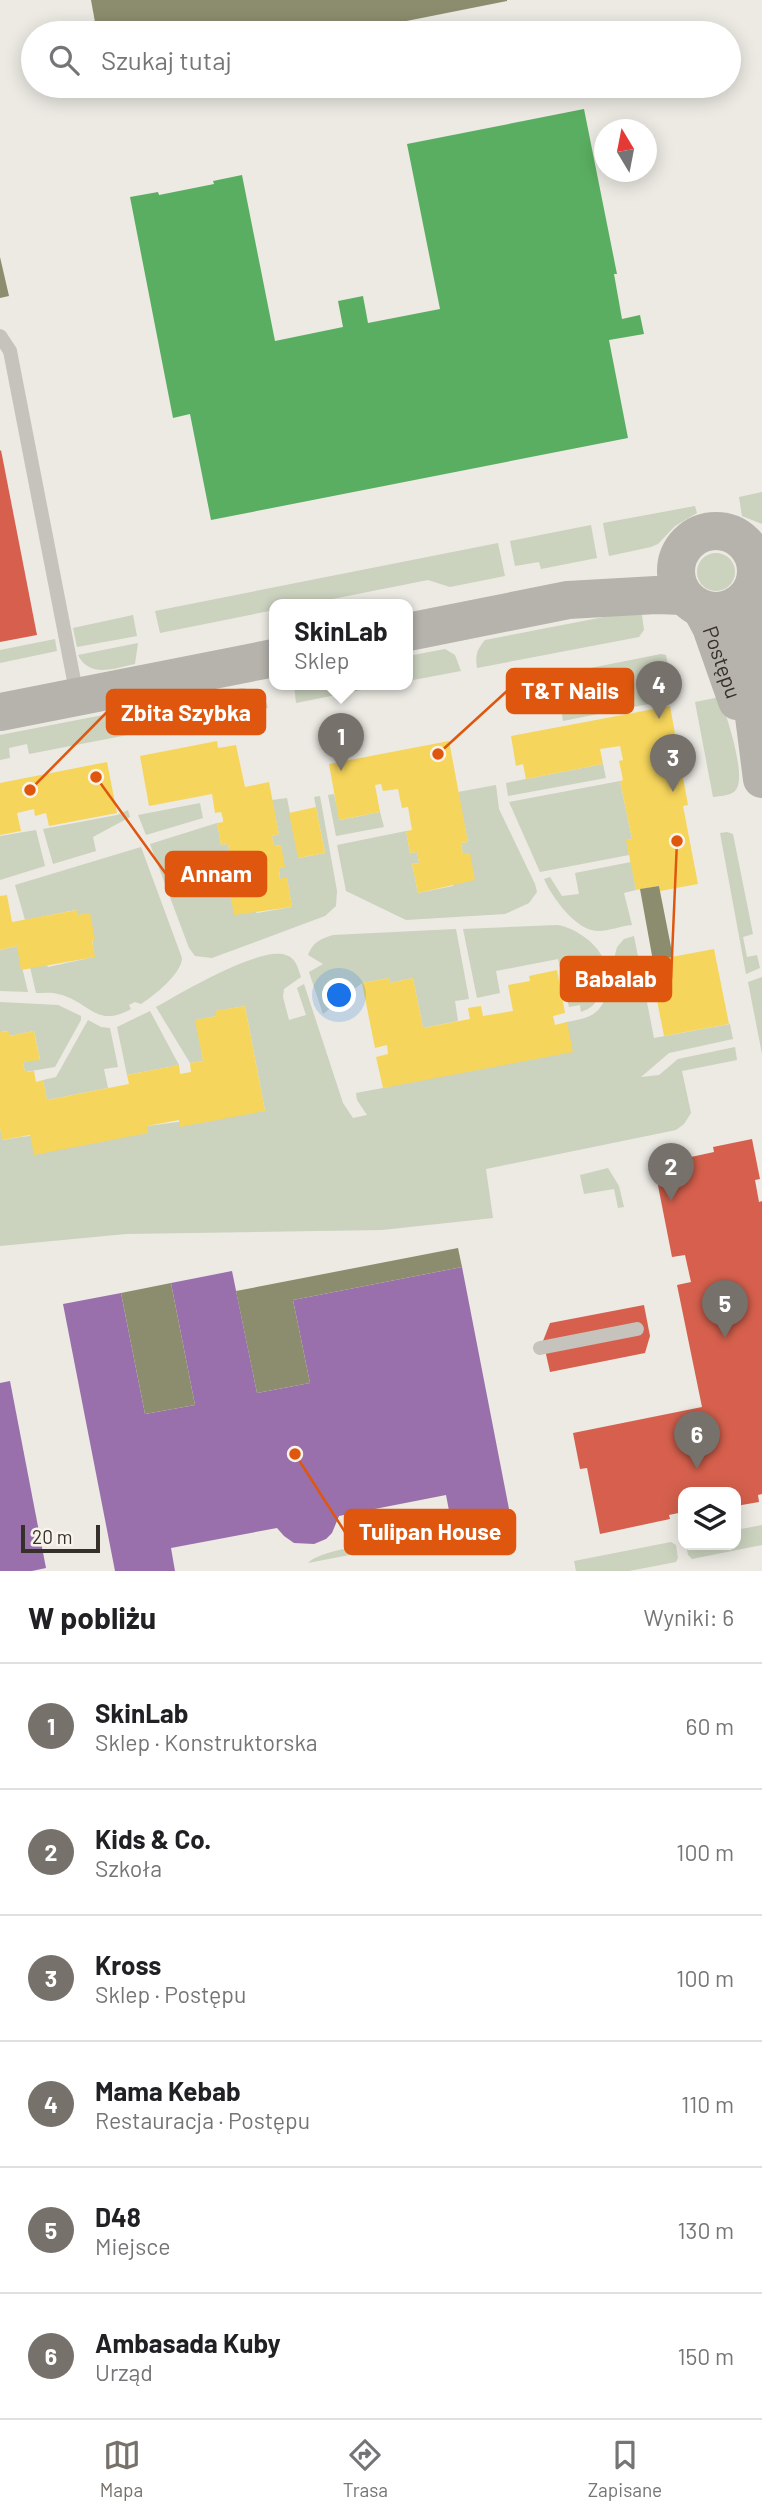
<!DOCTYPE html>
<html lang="pl">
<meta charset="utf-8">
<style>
:root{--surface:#fff;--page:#f2f2f2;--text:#202124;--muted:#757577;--line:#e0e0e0;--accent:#76716b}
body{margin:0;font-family:Barlow,sans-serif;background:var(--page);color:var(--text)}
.controls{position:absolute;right:21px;bottom:21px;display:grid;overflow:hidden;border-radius:14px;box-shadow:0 4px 18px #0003}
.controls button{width:63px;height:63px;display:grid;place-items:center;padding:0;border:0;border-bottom:2px solid var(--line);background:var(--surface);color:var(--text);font:35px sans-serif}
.compass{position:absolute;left:594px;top:119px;width:63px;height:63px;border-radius:50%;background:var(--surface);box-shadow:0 4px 18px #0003;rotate:350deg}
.scale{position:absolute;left:21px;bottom:18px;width:79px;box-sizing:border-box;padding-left:7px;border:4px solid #36302a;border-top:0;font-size:19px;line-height:24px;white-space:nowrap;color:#36302a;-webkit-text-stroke:5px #f8f4eb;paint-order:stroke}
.you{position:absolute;left:340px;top:996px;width:24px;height:24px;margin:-18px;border:5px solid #fff;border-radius:50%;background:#1a73e8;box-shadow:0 0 0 10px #1a73e833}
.badge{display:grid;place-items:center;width:46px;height:46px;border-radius:50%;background:var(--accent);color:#fff;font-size:23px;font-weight:700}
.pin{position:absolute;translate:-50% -58px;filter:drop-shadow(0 2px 4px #0008)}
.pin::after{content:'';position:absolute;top:37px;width:24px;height:21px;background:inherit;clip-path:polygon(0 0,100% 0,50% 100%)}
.popup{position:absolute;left:269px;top:599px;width:144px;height:91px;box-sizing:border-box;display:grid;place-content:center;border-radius:14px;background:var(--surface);filter:drop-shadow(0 2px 5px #0005);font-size:23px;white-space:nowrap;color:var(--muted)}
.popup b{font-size:26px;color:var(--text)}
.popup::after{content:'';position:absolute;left:50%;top:100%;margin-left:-14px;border:14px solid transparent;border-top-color:var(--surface)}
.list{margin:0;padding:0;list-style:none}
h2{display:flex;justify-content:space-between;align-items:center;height:91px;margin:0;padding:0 28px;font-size:30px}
h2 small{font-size:23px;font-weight:400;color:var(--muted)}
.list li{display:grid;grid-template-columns:46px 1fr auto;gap:21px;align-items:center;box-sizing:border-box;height:126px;padding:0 28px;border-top:2px solid var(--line)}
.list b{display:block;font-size:26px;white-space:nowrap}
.list p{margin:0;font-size:23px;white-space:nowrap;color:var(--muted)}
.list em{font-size:23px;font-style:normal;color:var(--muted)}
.icon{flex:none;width:38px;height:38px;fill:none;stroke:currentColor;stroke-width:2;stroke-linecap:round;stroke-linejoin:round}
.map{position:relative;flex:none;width:762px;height:1571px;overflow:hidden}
.search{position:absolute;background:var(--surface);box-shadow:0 4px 18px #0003;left:21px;right:21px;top:21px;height:77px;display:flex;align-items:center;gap:18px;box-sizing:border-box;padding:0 24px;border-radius:38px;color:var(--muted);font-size:26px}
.sheet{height:847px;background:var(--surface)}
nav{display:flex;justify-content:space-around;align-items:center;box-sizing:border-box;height:98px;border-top:2px solid var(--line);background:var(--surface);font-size:19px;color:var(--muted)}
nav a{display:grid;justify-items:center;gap:4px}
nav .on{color:var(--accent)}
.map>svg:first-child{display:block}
.green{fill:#cbd2be}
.homes{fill:#f6d55c}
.shops{fill:#d6604d}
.offices{fill:#9970ab}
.public{fill:#5aae61}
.industry{fill:#8c8c6e}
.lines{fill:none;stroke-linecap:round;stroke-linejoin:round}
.lane{stroke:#c6c2bc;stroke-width:14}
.secondary{stroke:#b6b2ac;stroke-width:38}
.labels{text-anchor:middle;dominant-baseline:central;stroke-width:7;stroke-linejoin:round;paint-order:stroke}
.street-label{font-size:21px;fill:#36302a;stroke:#f8f4eb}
.leader{fill:none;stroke:#df570e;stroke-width:2.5}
.callout-dot{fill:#df570e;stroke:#f8f4eb;stroke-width:2.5}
.callout{fill:#df570e;stroke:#df570e;stroke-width:2.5}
.callout-label{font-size:23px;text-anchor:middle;font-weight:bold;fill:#fff}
</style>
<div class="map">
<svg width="762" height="1571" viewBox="0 0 762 1571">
<rect width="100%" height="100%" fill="#eceae3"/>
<g class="green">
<path d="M762,492V524L742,516L739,497Z"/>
<path d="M695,506L697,513L675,526L658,544L651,547L609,556L603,523Z"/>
<path d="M591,525L597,558L541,569L539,562L515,566L510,541Z"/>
<path d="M498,543L505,576L450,587L428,580L302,605H274V610L160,633L155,611Z"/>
<circle cx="716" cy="572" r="19"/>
<path d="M635,611L642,615L644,630L639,637L477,668C475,656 477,649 485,640Z"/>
<path d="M133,615L137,636L77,647L73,628Z"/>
<path d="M55,639L57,651L0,663V650Z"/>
<path d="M138,643L135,664C115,668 90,679 78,655Z"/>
<path d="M445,649L455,655L461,671L408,681V656Z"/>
<path d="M661,654L666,655L674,699L563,721L555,675Z"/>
<path d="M294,685H386L296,703Z"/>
<path d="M242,688C256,690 265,694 268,708L29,754L27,744L9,748L10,758L0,760V735Z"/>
<path d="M720,697C726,715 748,778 735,791C729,796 720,796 713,797L695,702Z"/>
<path d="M603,764L606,778L508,796L506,783Z"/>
<path d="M620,781L632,839L627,840L629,855L540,872L509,802Z"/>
<path d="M496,785L499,809L535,884L537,892L529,903L505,914L406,920L346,891L337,845L406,831L410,853L417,852L419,863L412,864L418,893L453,886L463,854L461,843L468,842L458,792Z"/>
<path d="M334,794L340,820L380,812L384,827L336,836L328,795Z"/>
<path d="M320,796L337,891L336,906L325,916L212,958L195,956L189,948L150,844L217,823L221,845L228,844L230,855L223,856L228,877H234L236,887L230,888L257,913L292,907L287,878L280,879L279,868L284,867L281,845L274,846L272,836L279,834L272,800L287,798L299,858L325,853L314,797Z"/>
<path d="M200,803L203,818L146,835L138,815Z"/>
<path d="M128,810L130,817L93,837L96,851L53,864L43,829L117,815Z"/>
<path d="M36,830L45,866L0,880V836Z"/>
<path d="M727,832L733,834L753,934L743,937L747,957L757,955L760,968L746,974L720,833Z"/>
<path d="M141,847L182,958C182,973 154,996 141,1004L135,1002L129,1005L131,1009C95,1029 90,1001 58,994C52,992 43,993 36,993L30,967L47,965L48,967L94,957L90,914L78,915L76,910L25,920L15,885Z"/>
<path d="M631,862L636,890L624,893L632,925C621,926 609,931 598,931C576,931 552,897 544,879L550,877L562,896L579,894L575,873Z"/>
<path d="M557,925C575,927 604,947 605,967C605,973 601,982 600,988C597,1002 595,1007 581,1012L580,1005L569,1007L558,959L496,971L500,993L477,998L463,929Z"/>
<path d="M456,929L469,999L455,1001L458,1021L423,1028L413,978L390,983L389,978L362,983L323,1014L309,972L323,964L308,955C313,942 320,939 333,935Z"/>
<path d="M634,936L654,1038L730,1024L733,1039L669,1053L641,1077L659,1075L678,1059L735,1047L737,1060L682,1071L691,1113L684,1124L676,1130L486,1169L493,1218L382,1230L126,1234L0,1246V1128L3,1140C50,1131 99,1133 147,1126C186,1121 225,1115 265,1111L245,1006L216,1011V1016L196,1020L203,1061L190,1063L156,1007C181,993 259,946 286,955C296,958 298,968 301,977L284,989L283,997L289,1020L306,1015L297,988L304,984L343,1103L353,1118L367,1115L357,1100L356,1093L388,1087L567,1022C582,1019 595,1018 603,1003L617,947L624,939Z"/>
<path d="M17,946L28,992L0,991V950Z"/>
<path d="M762,977V1054L748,982Z"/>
<path d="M0,1002L58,1005L81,1016V1020L55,1067L25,1072L23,1062L40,1059L34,1031L9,1036L8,1031L0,1032Z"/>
<path d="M150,1011L179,1065L127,1075L117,1027Z"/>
<path d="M88,1020L101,1027L110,1028L118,1067L104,1069L108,1088L47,1100L43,1080L56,1077Z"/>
<path d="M608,1168L619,1186L624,1207L618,1208L614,1189L584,1194L580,1175Z"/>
<path d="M762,1525V1545L692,1559L688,1555L686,1545H736V1530Z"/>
<path d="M394,1540L396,1555L386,1548L308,1563C319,1550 375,1544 394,1540Z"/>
<path d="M671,1542L676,1545L678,1558L676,1562L629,1571H576L574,1561Z"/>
</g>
<g class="homes">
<path d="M670,706L688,805L683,806L698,884L660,891L659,886L636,890L626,840L632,839L620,781L623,780L619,761L623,760L620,746L600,749L603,764L526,779L523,764L516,766L511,736Z"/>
<path d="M217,741L218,748L236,745L245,787L269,782L279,834L272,836L274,846L281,845L285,867L279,868L280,879L287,877L292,907L234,915L229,888L236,887L234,877L228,878L223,856L230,855L228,844L221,845L217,823L223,822V819L221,812L215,813L212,794L149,806L140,756Z"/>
<path d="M449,741L468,842L461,843L463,854L470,853L475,880L418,893L412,864L419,863L417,852L410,853L406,831L412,830L408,807L402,808L398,789L383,791L381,784L375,785L380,812L339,820L329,764Z"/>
<path d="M107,762L117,813L49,826L46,813L35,816L34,809L17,813L21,831L0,835V783Z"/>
<path d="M316,807L325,853L298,858L289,813Z"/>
<path d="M7,895L12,922L77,910L78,915L90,913L95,940L92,941L95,957L21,970L17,946L0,950V896Z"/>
<path d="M714,949L729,1024L664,1036L651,970L667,967L666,958Z"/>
<path d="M557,970L565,1013L553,1016L555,1025L567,1022L573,1052L383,1088L376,1057L388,1054L387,1045L375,1048L362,983L389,978L390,983L413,978L423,1028L470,1019L468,1008L474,1007L481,1006L483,1016L513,1011L508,985L530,981L529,976Z"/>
<path d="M245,1006L265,1111L180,1127L179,1120L147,1126L148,1133L34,1155L30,1135L2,1140L0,1128V1032L9,1031V1036L34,1031L40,1060L23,1062L25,1072L34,1071L36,1082L43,1080L47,1100L129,1084L127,1075L179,1065L180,1074L191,1072L190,1063L203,1061L195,1020L216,1016L215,1011Z"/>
</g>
<g class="shops">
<path d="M1,450L37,635L0,642V451Z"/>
<path d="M752,1139L760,1179L755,1180L759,1202L762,1201V1494L758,1495L759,1502L736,1506V1492H683V1512L669,1515L670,1519L600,1534L587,1468L580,1469L573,1433L702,1407L677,1285L691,1282L685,1255L672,1257L654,1165L714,1152L713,1147Z"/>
<path d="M644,1305L650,1336L645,1353L550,1372L543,1341L550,1323Z"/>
</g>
<g class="offices">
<path d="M462,1267L510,1514L452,1526L446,1495L339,1516L332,1533L326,1539L314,1544L294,1543L284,1536L277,1528L171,1548L175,1571H115L63,1304L121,1293L145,1414L195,1405L171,1283L232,1271L257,1393L310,1383L293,1300Z"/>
<path d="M10,1381L46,1568L32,1571H0V1383Z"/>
</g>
<path class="public" d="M584,109L617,274H614L622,319L640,315L644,334L609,340L628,438L211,520L190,414L173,418L130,197L158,192L159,195L214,184L213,181L242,175L275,341L343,327L338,301L363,296L368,323L440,309L407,144Z"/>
<g class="industry">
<path d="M91,0H507V1L346,33H97Z"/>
<path d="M0,257L9,296L0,298Z"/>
<path d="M659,886L673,957L666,958L667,967L651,970L650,962L653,961L640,889Z"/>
<path d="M458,1248L462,1267L293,1300L310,1383L257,1393L236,1291Z"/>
<path d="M171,1283L195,1405L145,1414L121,1293Z"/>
</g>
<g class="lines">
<g class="lane">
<path d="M0,336L10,351L77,696"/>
<path d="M540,1348L637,1329"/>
</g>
<g class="secondary">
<circle cx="716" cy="571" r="40"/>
<path d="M744,600L745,646L762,779"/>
<path id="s1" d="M702,610L711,627L737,701"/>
<path d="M408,632L568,600L656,595L684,596"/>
<path d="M0,712L274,658"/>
</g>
</g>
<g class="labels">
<g class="street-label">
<text stroke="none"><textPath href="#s1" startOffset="56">Postępu</textPath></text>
</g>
</g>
<path class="leader" d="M438 754L507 691M30 790L107 712M96 777L166 874M677 841L671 979M295 1454L345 1532"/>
<g class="callout-dot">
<circle cx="438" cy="754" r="7"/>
<circle cx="30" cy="790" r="7"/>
<circle cx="96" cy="777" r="7"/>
<circle cx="677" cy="841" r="7"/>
<circle cx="295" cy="1454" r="7"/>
</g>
<g class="callout">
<rect x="507" y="669" width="126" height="44" rx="7"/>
<rect x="107" y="690" width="158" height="44" rx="7"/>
<rect x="166" y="852" width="100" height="44" rx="7"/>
<rect x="561" y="957" width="110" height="44" rx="7"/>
<rect x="345" y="1510" width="170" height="44" rx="7"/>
</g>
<g class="callout-label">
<text x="570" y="699">T&amp;T Nails</text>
<text x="186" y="721">Zbita Szybka</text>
<text x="216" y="882">Annam</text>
<text x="616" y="987">Babalab</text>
<text x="430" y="1540">Tulipan House</text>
</g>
</svg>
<div class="controls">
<button><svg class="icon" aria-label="layers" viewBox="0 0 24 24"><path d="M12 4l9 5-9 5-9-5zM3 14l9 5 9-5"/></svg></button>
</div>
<svg class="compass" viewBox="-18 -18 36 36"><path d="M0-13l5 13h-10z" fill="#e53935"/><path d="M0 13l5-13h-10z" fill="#757577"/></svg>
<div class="scale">20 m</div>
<div class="you"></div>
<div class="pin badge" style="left:341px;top:771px">1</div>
<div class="popup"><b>SkinLab</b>Sklep</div>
<div class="pin badge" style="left:671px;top:1201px">2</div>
<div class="pin badge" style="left:673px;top:792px">3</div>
<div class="pin badge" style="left:659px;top:719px">4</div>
<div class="pin badge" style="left:725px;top:1338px">5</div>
<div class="pin badge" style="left:697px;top:1469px">6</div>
<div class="search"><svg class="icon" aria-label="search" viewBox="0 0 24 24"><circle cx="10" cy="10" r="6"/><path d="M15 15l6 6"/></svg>Szukaj tutaj</div>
</div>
<section class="sheet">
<h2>W pobliżu<small>Wyniki: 6</small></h2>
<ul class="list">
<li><span class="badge">1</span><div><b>SkinLab</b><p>Sklep · Konstruktorska</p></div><em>60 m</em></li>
<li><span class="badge">2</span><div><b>Kids &amp; Co.</b><p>Szkoła</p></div><em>100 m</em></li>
<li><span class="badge">3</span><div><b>Kross</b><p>Sklep · Postępu</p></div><em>100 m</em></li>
<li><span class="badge">4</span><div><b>Mama Kebab</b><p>Restauracja · Postępu</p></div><em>110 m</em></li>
<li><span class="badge">5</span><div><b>D48</b><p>Miejsce</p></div><em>130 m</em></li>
<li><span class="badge">6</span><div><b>Ambasada Kuby</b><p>Urząd</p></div><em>150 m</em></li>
</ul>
</section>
<nav>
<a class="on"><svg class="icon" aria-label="map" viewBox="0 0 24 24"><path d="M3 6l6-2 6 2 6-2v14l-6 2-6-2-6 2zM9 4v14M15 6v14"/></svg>Mapa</a>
<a><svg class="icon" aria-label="directions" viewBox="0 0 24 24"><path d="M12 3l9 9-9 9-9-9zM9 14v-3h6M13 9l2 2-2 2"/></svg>Trasa</a>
<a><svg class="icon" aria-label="saved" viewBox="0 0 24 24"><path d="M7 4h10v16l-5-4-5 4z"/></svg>Zapisane</a>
</nav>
